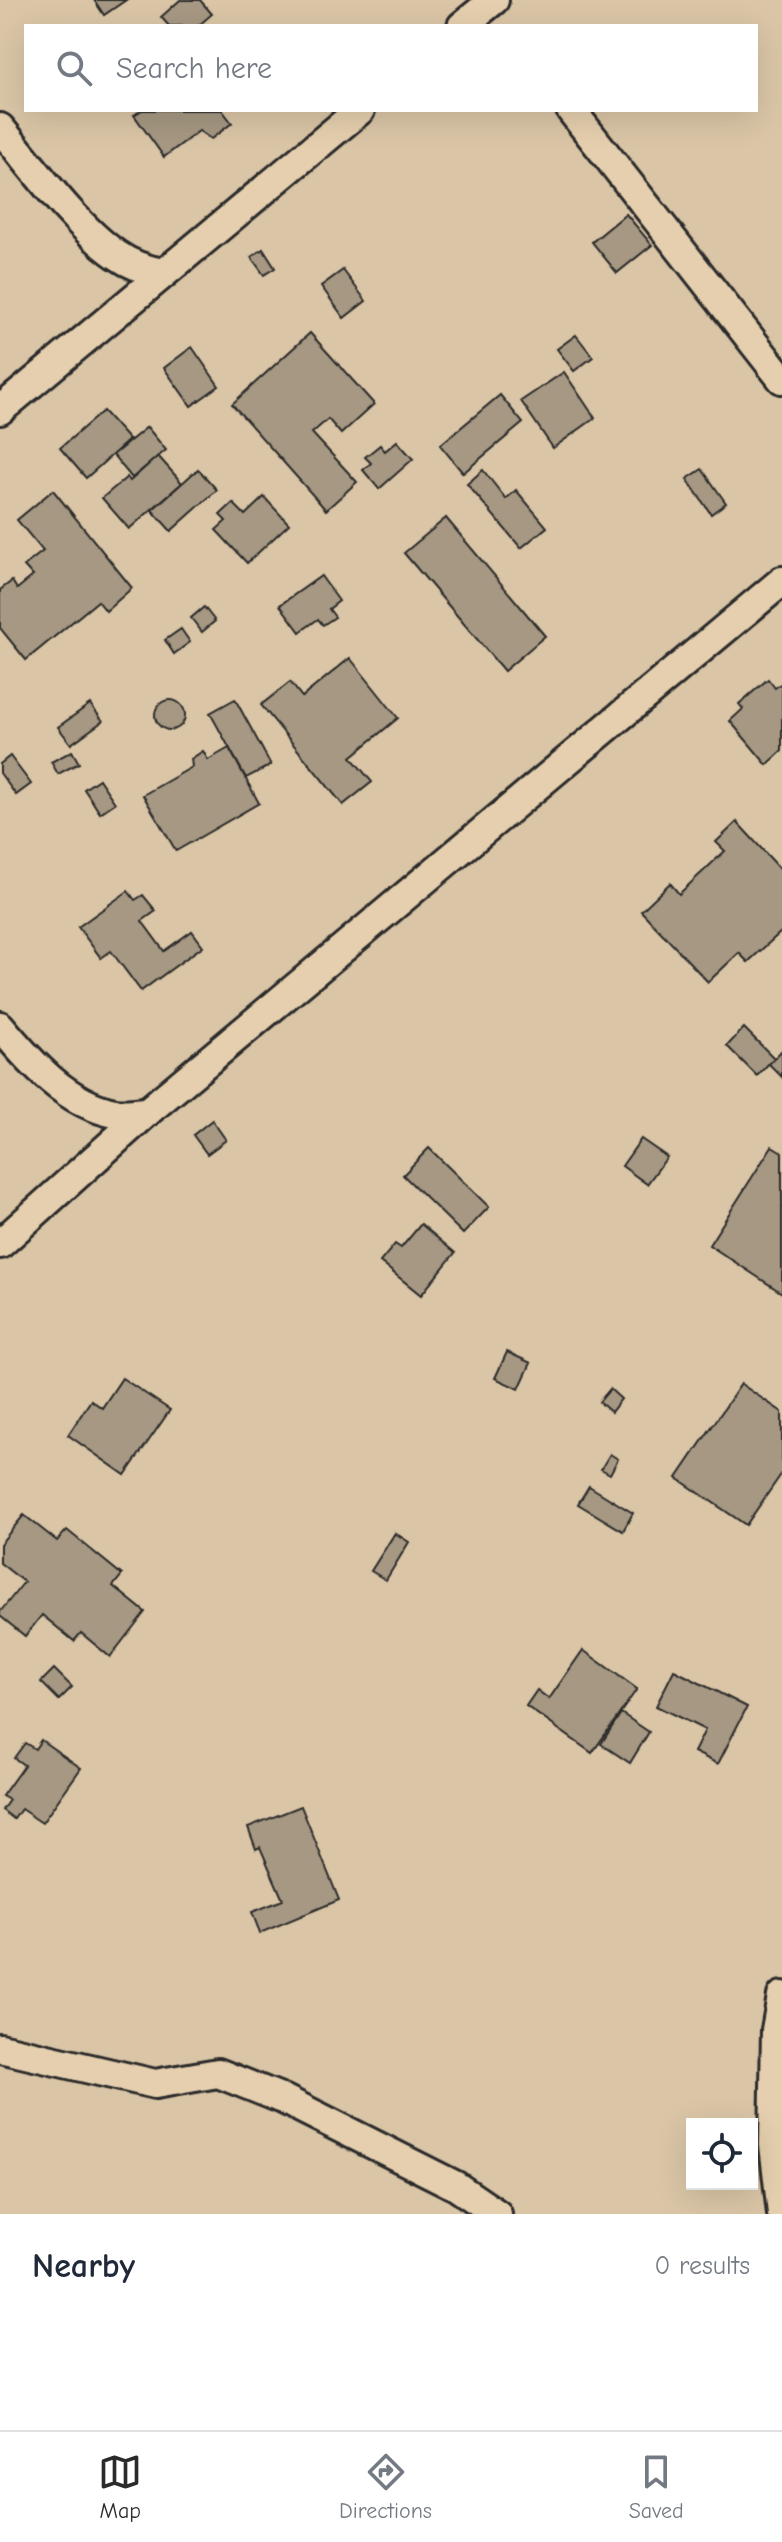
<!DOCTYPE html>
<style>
:root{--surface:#fff;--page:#f6f6f7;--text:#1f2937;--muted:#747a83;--line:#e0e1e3;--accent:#2b2b2b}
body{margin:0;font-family:"Comic Neue",sans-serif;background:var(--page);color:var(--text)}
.controls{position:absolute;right:24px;bottom:24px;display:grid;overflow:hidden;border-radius:0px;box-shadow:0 8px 32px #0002}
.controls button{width:72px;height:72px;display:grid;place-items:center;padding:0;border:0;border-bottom:2px solid var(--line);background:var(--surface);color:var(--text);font:40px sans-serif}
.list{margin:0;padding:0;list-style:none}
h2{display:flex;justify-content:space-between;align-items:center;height:104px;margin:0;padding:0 32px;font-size:34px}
h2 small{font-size:26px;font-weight:400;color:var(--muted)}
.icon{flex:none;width:44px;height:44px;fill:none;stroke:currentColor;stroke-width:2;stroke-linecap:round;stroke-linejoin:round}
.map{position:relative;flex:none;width:782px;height:2214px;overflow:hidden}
.search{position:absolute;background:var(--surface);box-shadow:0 8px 32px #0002;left:24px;right:24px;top:24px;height:88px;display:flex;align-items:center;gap:20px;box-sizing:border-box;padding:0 28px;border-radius:0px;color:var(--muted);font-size:30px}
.sheet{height:216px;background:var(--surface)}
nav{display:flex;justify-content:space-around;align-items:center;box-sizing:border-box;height:112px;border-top:2px solid var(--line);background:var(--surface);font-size:22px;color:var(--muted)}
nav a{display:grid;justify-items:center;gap:4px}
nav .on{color:var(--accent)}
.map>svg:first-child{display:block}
.building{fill:#a69882;stroke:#2b2b2b;stroke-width:2}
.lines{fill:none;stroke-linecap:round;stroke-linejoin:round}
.minor-casing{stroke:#2b2b2b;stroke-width:34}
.minor{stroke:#e5cfae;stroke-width:28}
</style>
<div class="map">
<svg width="782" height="2214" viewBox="0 0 782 2214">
<rect width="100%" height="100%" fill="#dac5a6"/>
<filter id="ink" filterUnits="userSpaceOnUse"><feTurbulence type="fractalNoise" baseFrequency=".0125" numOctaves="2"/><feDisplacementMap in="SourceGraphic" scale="16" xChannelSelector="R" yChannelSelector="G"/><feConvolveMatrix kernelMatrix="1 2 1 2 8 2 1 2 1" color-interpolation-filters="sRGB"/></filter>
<g filter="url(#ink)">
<g class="building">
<path d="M94,0H126L104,15Z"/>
<path d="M180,0H200L212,14L198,26H169L161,17Z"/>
<path d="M142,110H222L232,123L211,139L199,131L164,157L134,115Z"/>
<path d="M626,214L652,245L617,273L592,242Z"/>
<path d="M263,249L275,268L264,275L251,257Z"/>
<path d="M343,270L366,301L344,318L321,286Z"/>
<path d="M310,333L374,404L341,434L328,419L312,433L357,482L326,510L232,404Z"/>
<path d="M576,335L593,357L574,371L557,349Z"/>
<path d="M192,347L219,386L191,406L164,368Z"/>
<path d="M564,372L595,418L553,448L521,401Z"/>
<path d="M500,395L523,423L463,473L440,445Z"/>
<path d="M103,411L129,440L86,478L60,448Z"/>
<path d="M147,427L166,450L132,478L113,455Z"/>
<path d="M397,441L413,459L379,489L363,470L371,463L365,457L380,445L385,451Z"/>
<path d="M158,456L182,483L129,529L102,498L127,477L130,481Z"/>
<path d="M198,469L217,490L171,531L152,510Z"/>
<path d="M702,469L726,503L711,514L687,479Z"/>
<path d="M483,470L506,499L516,490L547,527L521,548L467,484Z"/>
<path d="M53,490L132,588L106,611L98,601L26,660L0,628V590L12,581L17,589L33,576L24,566L43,551L17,520Z"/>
<path d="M264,497L289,524L247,563L216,530L226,521L220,515L233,503L245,515Z"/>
<path d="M446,518L545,636L504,671L404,553Z"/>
<path d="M321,576L339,601L329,609L335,617L323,625L318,619L300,632L280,605Z"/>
<path d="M204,607L215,621L202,632L191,618Z"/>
<path d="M181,629L190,642L174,654L165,640Z"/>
<path d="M350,658L398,718L351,757L372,782L343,805L261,705L290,682L302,697Z"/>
<path d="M768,679L775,688L782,683V751L767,765L730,721L743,709L739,704Z"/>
<path d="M235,699L271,765L246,778L210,713Z"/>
<circle cx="170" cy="715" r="15"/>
<path d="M90,704L103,721L71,744L58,727Z"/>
<path d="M229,748L259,803L176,851L143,795L192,767L191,759L203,751L208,760Z"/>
<path d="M72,751L79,763L58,774L51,762Z"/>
<path d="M10,756L31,784L16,795L0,773V764Z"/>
<path d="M99,779L115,803L100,813L84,789Z"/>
<path d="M737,822L782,871V931L748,962L739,953L708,982L641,911L670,883L679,894L725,851L716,842Z"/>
<path d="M128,891L135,900L143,895L156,911L142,921L164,951L192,931L203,946L141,991L111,951L101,958L78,927Z"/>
<path d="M744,1028L774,1058L757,1076L727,1046Z"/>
<path d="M782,1050V1077L769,1064Z"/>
<path d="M212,1120L226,1140L207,1154L193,1135Z"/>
<path d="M641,1139L667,1157L647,1184L622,1166Z"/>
<path d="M772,1146L782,1152V1293L709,1245Z"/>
<path d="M429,1148L489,1207L463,1234L403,1175Z"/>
<path d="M421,1224L455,1253L421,1295L380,1262L395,1244L401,1248Z"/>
<path d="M507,1352L531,1363L519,1389L495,1378Z"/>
<path d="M122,1378L170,1410L125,1475L68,1435L91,1400L102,1408Z"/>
<path d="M741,1384L782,1412V1473L746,1525L677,1478Z"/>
<path d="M610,1389L621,1399L611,1412L599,1402Z"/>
<path d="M610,1454L618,1459L610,1474L601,1469Z"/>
<path d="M589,1486L633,1513L623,1531L578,1504Z"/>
<path d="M24,1515L57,1541L67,1530L122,1575L113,1586L145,1612L110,1657L81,1633L74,1641L42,1615L25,1636L0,1616V1612L24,1582L0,1563V1544Z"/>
<path d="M395,1533L409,1542L386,1580L371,1571Z"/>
<path d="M583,1650L637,1689L592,1753L526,1706L537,1690L549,1699Z"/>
<path d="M54,1669L72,1687L59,1700L41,1682Z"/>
<path d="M674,1670L747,1707L718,1764L694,1752L705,1730L656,1706Z"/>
<path d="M621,1713L649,1732L630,1763L601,1744Z"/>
<path d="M41,1740L81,1768L42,1823L21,1809L14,1819L2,1810L9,1800L2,1796L24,1765L14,1758L25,1743L35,1749Z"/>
<path d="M301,1806L339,1900L260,1933L252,1912L283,1900L260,1847L256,1849L248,1827Z"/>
</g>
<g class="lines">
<g class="minor-casing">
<g id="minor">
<path d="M462,26L494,0"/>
<path d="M571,110L782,379"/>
<path d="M0,128C33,167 76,227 117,255C131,265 146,270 163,273"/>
<path d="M0,410L360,110"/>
<path d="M0,1026C30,1062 67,1104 115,1113C125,1115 137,1112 147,1112"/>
<path d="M0,1244L147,1112L782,581"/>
<path d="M0,2048L155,2084L218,2073L283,2099L456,2186L497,2214"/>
<path d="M782,2214L774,2145L776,2030L782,1996"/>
</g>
</g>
<use href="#minor" class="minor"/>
</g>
</g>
</svg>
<div class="controls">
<button><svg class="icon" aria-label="locate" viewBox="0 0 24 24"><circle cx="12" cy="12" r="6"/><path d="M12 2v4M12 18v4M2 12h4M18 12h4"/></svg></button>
</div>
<div class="search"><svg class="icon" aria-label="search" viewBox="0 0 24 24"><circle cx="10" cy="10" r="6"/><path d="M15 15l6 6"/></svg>Search here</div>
</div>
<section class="sheet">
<h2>Nearby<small>0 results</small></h2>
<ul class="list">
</ul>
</section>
<nav>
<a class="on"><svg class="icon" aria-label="map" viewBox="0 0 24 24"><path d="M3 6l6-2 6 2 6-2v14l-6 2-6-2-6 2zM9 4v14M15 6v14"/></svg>Map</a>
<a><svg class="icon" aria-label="directions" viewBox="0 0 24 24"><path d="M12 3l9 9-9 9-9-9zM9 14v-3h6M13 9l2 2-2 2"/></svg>Directions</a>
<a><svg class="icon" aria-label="saved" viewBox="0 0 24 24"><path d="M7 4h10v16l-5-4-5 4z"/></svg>Saved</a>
</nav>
